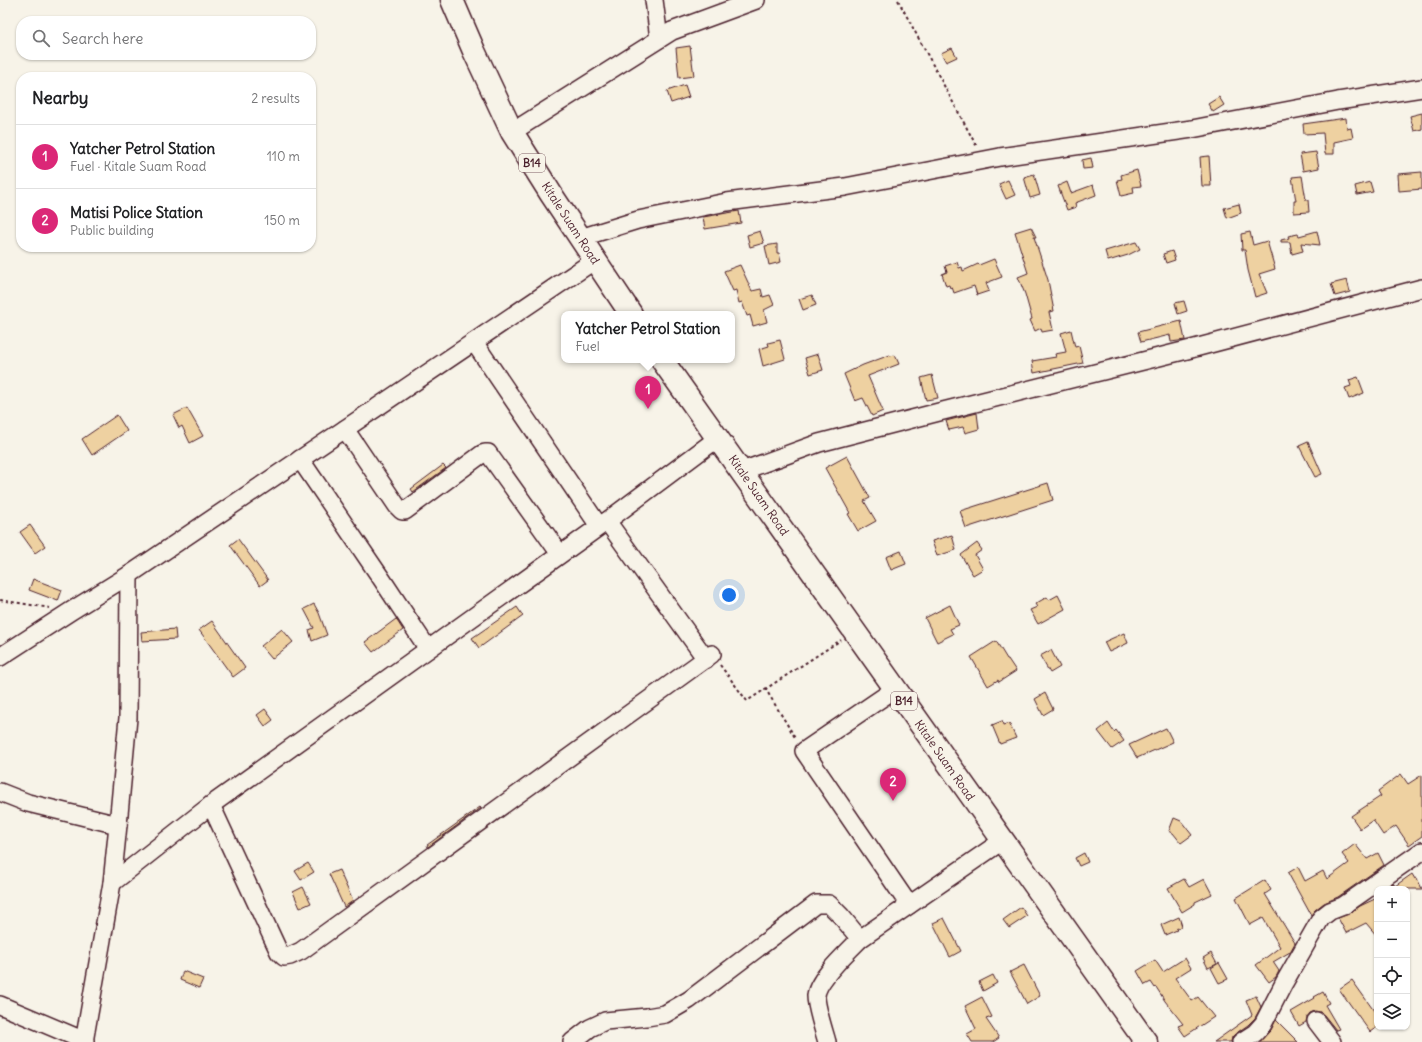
<!DOCTYPE html>
<meta charset="utf-8">
<style>
:root{--surface:#fff;--page:#f6f6f6;--text:#202124;--muted:#757577;--line:#e0e0e0;--accent:#db2777}
body{margin:0;font-family:Delius,sans-serif;background:var(--page);color:var(--text)}
.controls{position:absolute;right:12px;bottom:12px;display:grid;overflow:hidden;border-radius:8px;box-shadow:0 1px 3px #0004}
.controls button{width:36px;height:36px;display:grid;place-items:center;padding:0;border:0;border-bottom:1px solid var(--line);background:var(--surface);color:var(--text);font:20px sans-serif}
.you{position:absolute;left:729px;top:595px;width:14px;height:14px;margin:-10px;border:3px solid #fff;border-radius:50%;background:#1a73e8;box-shadow:0 0 0 6px #1a73e833}
.badge{display:grid;place-items:center;width:26px;height:26px;border-radius:50%;background:var(--accent);color:#fff;font-size:13px;font-weight:700}
.pin{position:absolute;translate:-50% -33px;filter:drop-shadow(0 1px 2px #0008)}
.pin::after{content:'';position:absolute;top:21px;width:14px;height:12px;background:inherit;clip-path:polygon(0 0,100% 0,50% 100%)}
.popup{position:absolute;left:561px;top:311px;width:174px;height:52px;box-sizing:border-box;display:grid;place-content:center;border-radius:8px;background:var(--surface);filter:drop-shadow(0 1px 3px #0005);font-size:13px;white-space:nowrap;color:var(--muted)}
.popup b{font-size:15px;color:var(--text)}
.popup::after{content:'';position:absolute;left:50%;top:100%;margin-left:-8px;border:8px solid transparent;border-top-color:var(--surface)}
.list{margin:0;padding:0;list-style:none}
h2{display:flex;justify-content:space-between;align-items:center;height:52px;margin:0;padding:0 16px;font-size:17px}
h2 small{font-size:13px;font-weight:400;color:var(--muted)}
.list li{display:grid;grid-template-columns:26px 1fr auto;gap:12px;align-items:center;box-sizing:border-box;height:64px;padding:0 16px;border-top:1px solid var(--line)}
.list b{display:block;font-size:15px;white-space:nowrap}
.list p{margin:0;font-size:13px;white-space:nowrap;color:var(--muted)}
.list em{font-size:13px;font-style:normal;color:var(--muted)}
.icon{flex:none;width:22px;height:22px;fill:none;stroke:currentColor;stroke-width:2;stroke-linecap:round;stroke-linejoin:round}
.map{position:relative;flex:none;width:1422px;height:1042px;overflow:hidden}
.search{position:absolute;background:var(--surface);box-shadow:0 1px 3px #0004;left:16px;top:16px;width:300px;height:44px;display:flex;align-items:center;gap:10px;box-sizing:border-box;padding:0 14px;border-radius:16px;color:var(--muted);font-size:15px}
.panel{position:absolute;background:var(--surface);box-shadow:0 1px 3px #0004;left:16px;top:72px;width:300px;height:180px;border-radius:16px}
.map>svg:first-child{display:block}
.building{fill:#eed1a1;stroke:#4a1f2b}
.lines{fill:none;stroke-linecap:round;stroke-linejoin:round}
.minor-casing{stroke:#4a1f2b;stroke-width:20}
.highway-casing{stroke:#4a1f2b;stroke-width:25}
.path{stroke:#4a1f2b;stroke-width:2;stroke-dasharray:3 3;stroke-linecap:butt}
.minor{stroke:#f7f3e8;stroke-width:17}
.highway{stroke:#f7f3e8;stroke-width:22}
.labels{text-anchor:middle;dominant-baseline:central;stroke-width:4;stroke-linejoin:round;paint-order:stroke}
.shield{fill:#f7f3e8;stroke:#7e5f64;stroke-width:1}
.shield-label{font-size:11px;font-weight:bold;fill:#4a1f2b}
.street-label{font-size:12px;fill:#4a1f2b;stroke:#f7f3e8}
</style>
<div class="map">
<svg width="1422" height="1042" viewBox="0 0 1422 1042">
<rect width="100%" height="100%" fill="#f7f3e8"/>
<filter id="ink" filterUnits="userSpaceOnUse"><feTurbulence type="fractalNoise" baseFrequency=".025" numOctaves="2"/><feDisplacementMap in="SourceGraphic" scale="8" xChannelSelector="R" yChannelSelector="G"/><feConvolveMatrix kernelMatrix="1 2 1 2 8 2 1 2 1" color-interpolation-filters="sRGB"/></filter>
<g filter="url(#ink)">
<g class="building">
<path d="M690,46L694,76L679,78L676,48Z"/>
<path d="M952,48L957,57L946,62L941,53Z"/>
<path d="M685,85L689,97L671,103L667,91Z"/>
<path d="M1219,97L1224,105L1213,112L1208,104Z"/>
<path d="M1422,113V129L1414,131L1410,116Z"/>
<path d="M1346,118L1347,129L1351,128L1353,138L1334,142V154H1325L1323,133L1304,134L1303,124Z"/>
<path d="M1316,152L1319,168L1303,171L1300,154Z"/>
<path d="M1209,156L1211,186H1202L1200,157Z"/>
<path d="M1091,158L1093,168L1083,169L1082,160Z"/>
<path d="M1137,170L1141,186L1133,187L1134,193L1121,196L1117,180L1122,179L1121,175Z"/>
<path d="M1422,172V189L1399,191L1398,174Z"/>
<path d="M1034,174L1040,195L1030,198L1024,177Z"/>
<path d="M1302,176L1306,200H1308L1309,212L1294,213V201H1296L1292,177Z"/>
<path d="M1008,180L1015,195L1006,199L999,184Z"/>
<path d="M1067,182L1071,193L1093,185L1096,195L1075,203L1076,207L1067,210L1058,186Z"/>
<path d="M1370,182L1373,192L1357,195L1355,186Z"/>
<path d="M1239,204L1241,213L1227,218L1224,208Z"/>
<path d="M739,211L741,223L705,229L703,217Z"/>
<path d="M1031,227L1036,237H1034L1048,280L1054,311L1049,312L1053,330L1042,332L1041,328L1035,331L1030,320L1032,319L1025,294L1018,277L1028,273L1015,232Z"/>
<path d="M760,231L764,243L750,247L747,235Z"/>
<path d="M1317,231L1320,245L1301,243L1303,251L1292,254L1290,242H1281V240L1289,238L1288,236L1298,234L1299,236Z"/>
<path d="M1250,232L1253,245L1267,241L1275,269L1259,274L1267,293L1255,297L1248,270L1245,250H1242L1241,234Z"/>
<path d="M1136,242L1140,249L1128,255L1108,261L1105,251Z"/>
<path d="M777,244V253H779L781,262L769,265L765,246Z"/>
<path d="M1172,251L1175,260L1166,263L1163,254Z"/>
<path d="M994,259L1002,277L986,283L989,291L977,295L974,286L954,293L952,287L950,288L949,285L946,286L942,274L947,272L945,266L957,262L959,268L962,267L963,271L978,264L979,265Z"/>
<path d="M740,265L752,291L761,289L763,297L770,295L774,305L764,310L767,322L753,326L750,315L747,316L742,302L739,303L736,290L733,291L724,271Z"/>
<path d="M1347,280L1350,292L1335,296L1331,284Z"/>
<path d="M812,295L816,305L803,310L799,299Z"/>
<path d="M1184,301L1187,311L1178,314L1175,303Z"/>
<path d="M1181,321L1185,340L1171,342L1170,335L1141,342L1138,332Z"/>
<path d="M1071,330L1075,347L1079,346L1083,363L1034,373L1032,361L1056,357L1055,354L1066,352L1061,333Z"/>
<path d="M780,340L785,359L763,366L759,349L769,346L768,343Z"/>
<path d="M818,354L823,370L810,374L805,358Z"/>
<path d="M890,355V356L895,355L899,364L868,376L883,411L872,416L863,398L855,401L844,374L863,365Z"/>
<path d="M932,375L938,398L926,400L921,378Z"/>
<path d="M1358,377L1364,393L1349,399L1345,388L1351,386L1349,380Z"/>
<path d="M187,408L203,436L190,443L182,426L179,428L173,415Z"/>
<path d="M977,413L979,429L965,433L963,427L949,430L946,421Z"/>
<path d="M117,415L127,431L92,455L82,439Z"/>
<path d="M1308,442L1322,474L1315,477L1299,446Z"/>
<path d="M847,456L870,498L864,501L876,521L858,531L848,514L850,513L825,468Z"/>
<path d="M443,465L446,468L413,492L411,489Z"/>
<path d="M1048,483L1053,500L966,528L960,511Z"/>
<path d="M30,525L45,546L35,553L20,532Z"/>
<path d="M952,535L956,550L937,556L932,541Z"/>
<path d="M238,539L268,580L260,586L230,545Z"/>
<path d="M977,543L982,550L975,555L983,569L973,575L961,555Z"/>
<path d="M901,551L906,564L891,570L886,557Z"/>
<path d="M33,579L62,590L58,601L29,590Z"/>
<path d="M1058,595L1065,609L1038,624L1030,610L1037,607L1035,604L1047,597L1049,600Z"/>
<path d="M314,604L319,613L327,635L312,641L309,630L314,628L304,609Z"/>
<path d="M950,605L959,625L950,629L953,634L937,642L925,618Z"/>
<path d="M517,607L523,616L479,648L472,638Z"/>
<path d="M396,619L403,630L373,652L365,642Z"/>
<path d="M212,621L245,668L233,677L199,630Z"/>
<path d="M175,629L176,639L142,641L141,632Z"/>
<path d="M282,629L293,642L272,659L261,646Z"/>
<path d="M1124,633L1128,643L1109,652L1104,642Z"/>
<path d="M996,641L1007,659H1008L1016,671L999,682L998,680L988,686L971,657Z"/>
<path d="M1051,650L1060,667L1050,673L1040,656Z"/>
<path d="M1045,693L1053,709L1043,715L1035,699Z"/>
<path d="M265,709L273,720L265,726L257,715Z"/>
<path d="M1002,721L1003,725L1009,723L1016,738L1000,744L992,725Z"/>
<path d="M1108,723L1114,732L1116,730L1124,741L1112,749L1098,731Z"/>
<path d="M1166,728L1173,742L1137,758L1129,745Z"/>
<path d="M1401,774L1408,784L1422,775V836L1409,845L1396,826L1383,835L1373,820L1360,829L1351,816L1381,796L1378,791Z"/>
<path d="M480,807L481,808L428,847L427,845Z"/>
<path d="M1174,818L1181,821L1192,835L1181,843L1173,833L1169,831Z"/>
<path d="M1355,844L1367,859L1378,853L1384,865L1338,897L1324,903L1315,910L1311,915L1288,873L1298,867L1305,881L1323,871L1327,879L1349,863L1342,854Z"/>
<path d="M1084,853L1088,862L1079,866L1075,858Z"/>
<path d="M308,863L314,872L301,880L295,871Z"/>
<path d="M339,870L353,901L344,907L329,874Z"/>
<path d="M1412,874L1415,879L1417,878L1422,889H1385L1393,883L1395,886Z"/>
<path d="M1184,879L1189,887L1204,879L1212,894L1195,902V904L1182,912L1168,888Z"/>
<path d="M1265,880L1271,890L1265,894L1295,943L1290,952L1273,962L1279,971L1276,977L1269,982L1256,965L1280,947L1263,918L1250,925L1236,898Z"/>
<path d="M303,887L311,903L300,908L293,892Z"/>
<path d="M1377,898V936L1366,923L1346,933L1338,918L1349,914L1360,906Z"/>
<path d="M1021,907L1027,916L1009,928L1003,920Z"/>
<path d="M1179,917L1182,926L1176,929L1177,930L1165,935L1161,925Z"/>
<path d="M944,918L961,951L950,957L933,923Z"/>
<path d="M1211,953L1217,964L1208,968L1203,958Z"/>
<path d="M1185,958L1191,968L1175,978L1192,1001L1198,997L1214,1017L1185,1036L1178,1026L1183,1024L1165,1001L1156,987L1155,988L1151,982L1145,985L1137,971L1155,960L1163,972Z"/>
<path d="M1219,963L1228,979L1219,983L1211,968Z"/>
<path d="M1024,965L1040,996L1027,1004L1010,972Z"/>
<path d="M183,971L203,979L199,988L180,980Z"/>
<path d="M993,975L997,983L983,991L979,982Z"/>
<path d="M1352,980L1377,1015V1027L1370,1032L1339,989Z"/>
<path d="M1323,992L1329,1003L1325,1005L1339,1029L1336,1030L1324,1015L1320,1012L1315,1011L1310,1013L1307,1017L1306,1022L1299,1026L1291,1012L1315,998L1314,997Z"/>
<path d="M1256,996L1261,1007L1255,1018L1248,1025L1235,1034L1232,1037L1231,1042H1214L1252,1015L1246,1000Z"/>
<path d="M982,997L992,1017L986,1019L999,1038L993,1042H972L967,1034L976,1029L965,1006Z"/>
<path d="M1276,1020L1298,1042H1259L1271,1030Z"/>
</g>
<g class="lines">
<g class="minor-casing">
<g id="minor">
<path d="M654,0L659,39"/>
<path d="M512,132L672,31L756,0"/>
<path d="M580,238L638,220L727,202L845,187L1000,157L1192,129L1338,101L1422,88"/>
<path d="M474,342L599,526"/>
<path d="M345,429L397,506L402,511H405L482,454L485,453H488L560,554"/>
<path d="M300,459L381,578L428,649"/>
<path d="M742,471L819,443L939,412L1191,349L1422,288"/>
<path d="M607,521L706,659"/>
<path d="M0,657L71,611L129,575L595,260"/>
<path d="M895,689L804,751L909,905"/>
<path d="M0,792L28,803L118,825"/>
<path d="M211,805L279,952L284,957L290,956L301,951L712,654"/>
<path d="M112,883L211,805L607,521L718,438"/>
<path d="M0,1005L85,1041"/>
<path d="M1316,1021L1332,1042"/>
<path d="M84,1042L112,883L118,825L128,718L129,575"/>
<path d="M572,1042L590,1028L605,1021L647,1017L665,1014L689,1000L816,904H829L841,916L860,939L1002,841"/>
<path d="M827,1042C824,1031 816,1007 816,996C817,979 848,952 860,939"/>
<path d="M1241,1042L1255,1033L1263,1024L1284,983L1321,918L1330,911L1343,906L1422,851"/>
</g>
</g>
<g class="highway-casing">
<g id="highway">
<path d="M452,0L474,51L512,132L551,194L631,314"/>
<path d="M662,360L1146,1042"/>
</g>
</g>
<g class="path">
<path d="M898,0L977,147"/>
<path d="M0,600L50,608"/>
<path d="M720,665L747,701L841,640"/>
<path d="M765,688L796,739"/>
</g>
<use href="#minor" class="minor"/>
<use href="#highway" class="highway"/>
</g>
</g>
<g class="labels">
<g class="shield">
<rect x="519" y="154" width="26" height="18" rx="3"/>
<rect x="891" y="692" width="26" height="18" rx="3"/>
</g>
<g class="shield-label">
<text x="532" y="163">B14</text>
<text x="904" y="701">B14</text>
</g>
<g class="street-label">
<text transform="translate(571 223) rotate(57)">Kitale Suam Road</text>
<text transform="translate(759 495) rotate(55)">Kitale Suam Road</text>
<text transform="translate(945 760) rotate(55)">Kitale Suam Road</text>
</g>
</g>
</svg>
<div class="controls">
<button>+</button>
<button>−</button>
<button><svg class="icon" aria-label="locate" viewBox="0 0 24 24"><circle cx="12" cy="12" r="6"/><path d="M12 2v4M12 18v4M2 12h4M18 12h4"/></svg></button>
<button><svg class="icon" aria-label="layers" viewBox="0 0 24 24"><path d="M12 4l9 5-9 5-9-5zM3 14l9 5 9-5"/></svg></button>
</div>
<div class="you"></div>
<div class="pin badge" style="left:648px;top:409px">1</div>
<div class="popup"><b>Yatcher Petrol Station</b>Fuel</div>
<div class="pin badge" style="left:893px;top:801px">2</div>
<div class="search"><svg class="icon" aria-label="search" viewBox="0 0 24 24"><circle cx="10" cy="10" r="6"/><path d="M15 15l6 6"/></svg>Search here</div>
<section class="panel">
<h2>Nearby<small>2 results</small></h2>
<ul class="list">
<li><span class="badge">1</span><div><b>Yatcher Petrol Station</b><p>Fuel · Kitale Suam Road</p></div><em>110 m</em></li>
<li><span class="badge">2</span><div><b>Matisi Police Station</b><p>Public building</p></div><em>150 m</em></li>
</ul>
</section>
</div>
